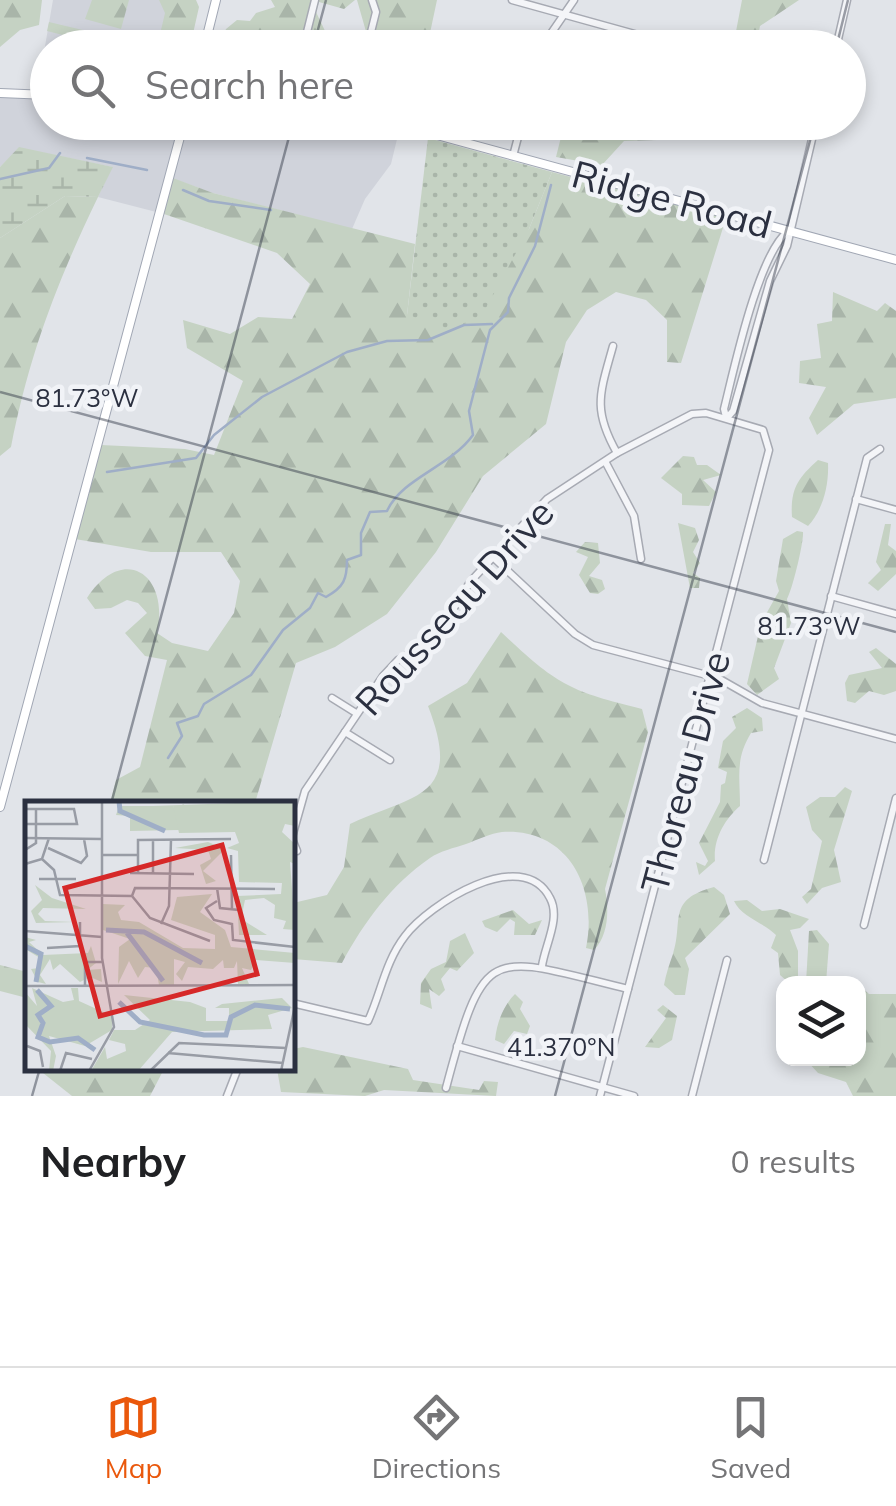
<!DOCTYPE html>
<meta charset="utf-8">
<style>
:root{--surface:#fff;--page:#f6f6f6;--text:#202124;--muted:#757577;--line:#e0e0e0;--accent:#ea580c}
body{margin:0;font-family:Mulish,sans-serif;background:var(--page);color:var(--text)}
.controls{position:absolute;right:30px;bottom:30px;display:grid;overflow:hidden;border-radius:20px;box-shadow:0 5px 15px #0003}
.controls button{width:90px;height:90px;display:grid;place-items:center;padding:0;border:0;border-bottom:2px solid var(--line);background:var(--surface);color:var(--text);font:50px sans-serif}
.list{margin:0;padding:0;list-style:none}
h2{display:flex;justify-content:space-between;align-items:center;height:130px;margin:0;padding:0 40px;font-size:42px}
h2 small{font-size:32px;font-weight:400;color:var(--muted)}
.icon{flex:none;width:55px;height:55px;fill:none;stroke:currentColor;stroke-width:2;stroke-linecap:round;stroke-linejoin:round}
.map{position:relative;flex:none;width:896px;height:1096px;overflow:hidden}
.search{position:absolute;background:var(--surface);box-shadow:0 5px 15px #0003;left:30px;right:30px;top:30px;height:110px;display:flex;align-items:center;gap:25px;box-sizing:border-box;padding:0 35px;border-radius:55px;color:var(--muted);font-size:38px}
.sheet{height:270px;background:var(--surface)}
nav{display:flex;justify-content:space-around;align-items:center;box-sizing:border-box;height:140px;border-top:2px solid var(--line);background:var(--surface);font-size:28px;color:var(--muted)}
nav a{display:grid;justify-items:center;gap:5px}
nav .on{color:var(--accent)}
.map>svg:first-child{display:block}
.built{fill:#d0d3db}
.forest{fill:url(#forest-firs)}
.wetland{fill:url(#wetland-marsh)}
.park{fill:url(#park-dots)}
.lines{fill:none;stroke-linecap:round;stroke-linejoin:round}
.stream{stroke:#9faec7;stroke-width:2.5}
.minor-casing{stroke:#a7aab3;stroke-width:9}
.major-casing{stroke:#a1a7b4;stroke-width:10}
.minor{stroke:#f4f5f8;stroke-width:6}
.major{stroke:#fff;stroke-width:8}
.ticks{fill:none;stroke:#2b3040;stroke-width:2.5;stroke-opacity:0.45}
.labels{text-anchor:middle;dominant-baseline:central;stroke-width:9;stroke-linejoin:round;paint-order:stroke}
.street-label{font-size:38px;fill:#2b3040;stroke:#f1f3f7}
.inset-river{fill:none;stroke:#9faec7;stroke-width:5}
.inset-road{fill:none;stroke:#989ca5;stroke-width:2.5}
.view{fill:#d62828;fill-opacity:0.15;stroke:#d62828;stroke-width:5}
.inset-edge{fill:none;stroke:#2b3040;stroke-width:5}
.ticks-label{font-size:25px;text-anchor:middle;fill:#2b3040;stroke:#f1f3f7;stroke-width:9;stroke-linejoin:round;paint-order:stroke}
</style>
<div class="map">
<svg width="896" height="1096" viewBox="0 0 896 1096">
<defs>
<pattern id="forest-firs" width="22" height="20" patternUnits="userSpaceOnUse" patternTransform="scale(2.5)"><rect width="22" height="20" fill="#c5d2c3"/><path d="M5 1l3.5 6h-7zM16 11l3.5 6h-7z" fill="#a9b5a9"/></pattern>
<pattern id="wetland-marsh" width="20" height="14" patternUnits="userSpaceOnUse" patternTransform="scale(2.5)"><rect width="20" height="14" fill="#c5d2c3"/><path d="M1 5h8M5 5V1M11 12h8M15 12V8" fill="none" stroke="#a9b5a9"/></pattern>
<pattern id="park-dots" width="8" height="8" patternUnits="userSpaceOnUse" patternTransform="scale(2.5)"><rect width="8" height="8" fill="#c5d2c3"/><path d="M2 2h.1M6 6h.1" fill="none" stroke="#a9b5a9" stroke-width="1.8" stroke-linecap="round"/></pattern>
</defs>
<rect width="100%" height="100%" fill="#e1e4e9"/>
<path class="built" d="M53,0H171L160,47L48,48V122H368L399,131L391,164L365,199L352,229L213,193L174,179L164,214L98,197L112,167L20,148L0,167V97L36,98Z"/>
<g class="forest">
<path d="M0,0H42L39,25L20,30L0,47Z"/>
<path d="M92,0H129L121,29L85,19Z"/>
<path d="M159,0H196L199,7L190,47H157L165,13Z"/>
<path d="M271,0H355L344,9L319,2L316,12L326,33L321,47L218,48L226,29L237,20L250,21L256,13L275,7Z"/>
<path d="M357,0H437L430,33L434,45L460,31L469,33L473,47H362L369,42Z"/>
<path d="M742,0H799L760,26L756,47H733Z"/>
<path d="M49,22L154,47H110L47,31Z"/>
<path d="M585,123H654L657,140L624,141L602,165L556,157L561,137Z"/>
<path d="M552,172L726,218L681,363L667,362V320L646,300L616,292L587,310L566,342L546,424L483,476L436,552L387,614L335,647L296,663L255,803H110L116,780L140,767L167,660L145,656L125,633L147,613L138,603L127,600L111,608L95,609L87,598C123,543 170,574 157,633L172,643L208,651L234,613L240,581L221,552H151L75,539L101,445L185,449L214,455L243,381L187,348L183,320L230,334L258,317L292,319L310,284L277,253L164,214L173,178L213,193L415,244L407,315L529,229Z"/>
<path d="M65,196L98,197C57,282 29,355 11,447L0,456V238Z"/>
<path d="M833,292L877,311L885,303L896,311V398L854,404L817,435L809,418L826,387L799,383L800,361L821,358L817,324L832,321Z"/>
<path d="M683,456L694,457L697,465H707L721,475L703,480L716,492L709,506L682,505V494L661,478Z"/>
<path d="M818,460L828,463C829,485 823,510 808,526L792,517C790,489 798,478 818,460Z"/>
<path d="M678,523L695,528L699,540L693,552L700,563L693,573L700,578L699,588H690Z"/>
<path d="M885,524H891L888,545L896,551V574L878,591L868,583L881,570L876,562Z"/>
<path d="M797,531L803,532C804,542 792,591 787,599L791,623L774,668L779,679L757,695L747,684L761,623L779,591L776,581L783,539Z"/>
<path d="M585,542L598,543L600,563L589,576L602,580L605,589L598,594L590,593L579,575L588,557L576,552Z"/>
<path d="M501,632C557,685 569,691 642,709L648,732L605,889C609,909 609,935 594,950L586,948C598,890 570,828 502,832C491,833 477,840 466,844C454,848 440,851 430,858C391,885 364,922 342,963L293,959V903L327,895L344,867L350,824C414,794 464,799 428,706L467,683Z"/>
<path d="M876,648L896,664V691L884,695L869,691L855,703L847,701L845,683L849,675L882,668L869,652Z"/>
<path d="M747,708L762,718L763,731L751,733C735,759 740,777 740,806C725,819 713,839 715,861L699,875L696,862L705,866L708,861L699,843L720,802L721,785L725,783L727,772L718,768L723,741L736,728L732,717Z"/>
<path d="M845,787L852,791L834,850L841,882L822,888L807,904L802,897L811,889L822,841L812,830L806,807L820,797H835Z"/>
<path d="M714,887L724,895L730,914L685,958L689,969L685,995H675L664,985C666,974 669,965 673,954C684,920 666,900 714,887Z"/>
<path d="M747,900L762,911L780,909L809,919L800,928L790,930L798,951V983H789L780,975L778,953L771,948L776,935C763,922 741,917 734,901Z"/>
<path d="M513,910L529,924L542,920L535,935H514L515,922L510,919L497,932L485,927L482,921Z"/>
<path d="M817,930L829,944L826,983H806L809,931Z"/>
<path d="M465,933L474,953L457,971L450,968L441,979L445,990L439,996L429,989L432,1009L420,1004L421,983L431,969L446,962L450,941Z"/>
<path d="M0,965L27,972V998L0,991Z"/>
<path d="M859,985L869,994H896V1096H853L846,1082L818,1073L807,1061L858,1058Z"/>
<path d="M515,994L523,1002L520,1009L530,1026L527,1034L514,1031L504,1044L495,1040C497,1022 503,1006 515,994Z"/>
<path d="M663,1005L677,1016L672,1040L659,1048L645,1047L666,1018L657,1010Z"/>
<path d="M303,1047L408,1069L413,1080L479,1090L484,1081L498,1082L496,1096L384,1090L365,1096L281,1092L277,1069L292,1068L293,1049Z"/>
<path d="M38,1069H164L150,1096H72Z"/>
</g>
<path class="wetland" d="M19,147L113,167L98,197L65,196L0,238V167Z"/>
<path class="park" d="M428,138L552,172L529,229L480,319L447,329L407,315Z"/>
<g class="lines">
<g class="stream">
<path d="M87,158L147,170"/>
<path d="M0,179L49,168L60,153"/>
<path d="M183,190L209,201L271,210"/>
<path d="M107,472L196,458L214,435L262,397L347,352L387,341L428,340L464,325L492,324"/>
<path d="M168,758L182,736L177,723L198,716L204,704L251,675L283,630L310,608L318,593L326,597C344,587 347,579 347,560L361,555V533L370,512L387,511C402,478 450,467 473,435L469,411L490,330L508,312L509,298L535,246L551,185"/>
</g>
<g class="minor-casing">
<g id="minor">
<path d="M512,0L649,38"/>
<path d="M303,48L315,0"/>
<path d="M367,48L376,12L372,0"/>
<path d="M541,48L574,0"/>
<path d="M836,48L847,0"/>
<path d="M513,156L522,122"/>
<path d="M613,346C600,393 592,409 617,453"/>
<path d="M726,417L724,409C734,369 758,255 788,231"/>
<path d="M727,418L733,411L770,281L787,246L816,122"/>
<path d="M606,463L634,516L641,559"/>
<path d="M856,499L896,510"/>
<path d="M494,558L575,634L593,645L718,678L762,703L896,739"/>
<path d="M831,596L896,614"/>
<path d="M332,698L356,713"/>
<path d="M345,732L390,760"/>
<path d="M292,837L305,791L383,676L398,660L433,642L470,582L547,499L617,453L692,414L706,413L763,430L769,450L600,1096"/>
<path d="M292,839L297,851"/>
<path d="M764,860L867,458L880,449"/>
<path d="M864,925L896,798"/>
<path d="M292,1003L368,1021C381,993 385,962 405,936C428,905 522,844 550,898C561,918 545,945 542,966"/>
<path d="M457,1046L634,1096"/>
<path d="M446,1088C485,940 489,955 628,989"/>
<path d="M227,1096L238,1068"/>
<path d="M692,1096L727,960"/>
</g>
</g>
<g class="major-casing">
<g id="major">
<path d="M204,48L216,0"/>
<path d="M0,93L48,95"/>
<path d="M389,122L896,260"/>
<path d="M0,807L184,122"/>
</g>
</g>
<use href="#minor" class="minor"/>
<use href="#major" class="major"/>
</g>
<path class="ticks" d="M313,48L326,0M836,48L848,0M0,392L896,632M111,804L293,122M32,1096L40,1068M555,1096L815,122"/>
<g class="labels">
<g class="street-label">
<text transform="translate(672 199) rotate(15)">Ridge Road</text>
<text transform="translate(454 607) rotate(-48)">Rousseau Drive</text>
<text transform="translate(685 772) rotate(-75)">Thoreau Drive</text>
</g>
</g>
<g transform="translate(25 801)">
<rect width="270" height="270" fill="#e1e4e9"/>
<path d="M158,3L165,8L154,14V29L105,30V15L91,14L94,5H148L151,11Z" fill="#c5d2c3"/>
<path d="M270,0V25L260,23L257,31L270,43V63L265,61L270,129L258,128L261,120L249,117L250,104L239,97L220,99L216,118L242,134H214L212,95L256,93L257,82L214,81L213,50L202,47L214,42L210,31L154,32L148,5H128ZM183,41L200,48L178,70L191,80L181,83L175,64L186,58L183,49L150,47ZM10,84L27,97L61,108L18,107L13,113L20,120L50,121L11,122L6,110L17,99ZM187,93L175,111L200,129L206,146L270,152V162L231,159L226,169L217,167L224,183H213L212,160L209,167H199L198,159L188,168L163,166L157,180L151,173L160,161L149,158V184H134L131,167L120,166L113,177L104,160L93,183L94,146L105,138L78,129V103L100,104L93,111L96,119L114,121L158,147L190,148V134L146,119L152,96ZM0,136L11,139L4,141L18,154L63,152L66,145L71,162L62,169L76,168L77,181L65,176L55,181L35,163L28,169L25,158L15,174L21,183L13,181L6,168L14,167L15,157L0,148ZM7,187L38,201L49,199L46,187H53L54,200L87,215V229L60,245L24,235L31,255L28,270H24L26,250L0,223V191L12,205ZM99,194L165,201L181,207V220H204V207H190L197,203L257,197L267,207L243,214L247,228L147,231L113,270H66L80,246L82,258L101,250L100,243L84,239L89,229H110L125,219Z" fill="#c5d2c3"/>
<path class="inset-river" d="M94,0L95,10L140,30M81,129L119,131L177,162M102,132L138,180M0,145L16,153L11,181M12,189L26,205L13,214L18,222L13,236L25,241L53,237L70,249M94,201L115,221L179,234H201L206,216L230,204L265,208"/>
<path class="inset-road" d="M0,8H49L52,23H0M0,37L77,38M128,39V73M23,47L56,62L62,55L59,38M0,49L11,42V9M77,54H113M206,54L207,109M17,58L29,69L35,94L107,95M0,63L17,58L24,37M105,72L169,73M113,73V39L206,38M14,78H51M192,87L195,107L214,109M107,95L110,87L250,88M107,95L125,117L185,140M192,100L181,107L189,119L207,123L208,139L270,146M136,123L144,105L146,39M0,130L77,136M22,147L55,145V121M60,184V161H78M0,185L270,184M0,230V268M2,245L15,250L18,266M143,252L258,262M35,270L41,252L67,258M64,270L89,226L77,157V0M125,270L154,242L261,247M256,270L270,205"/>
<path class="view" d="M197,44L232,173L75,215L40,87Z"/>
<rect width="270" height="270" class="inset-edge"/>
</g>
<g class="ticks-label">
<text x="87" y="407">81.73°W</text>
<text x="809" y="635">81.73°W</text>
<text x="561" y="1056">41.370°N</text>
</g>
</svg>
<div class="controls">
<button><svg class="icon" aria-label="layers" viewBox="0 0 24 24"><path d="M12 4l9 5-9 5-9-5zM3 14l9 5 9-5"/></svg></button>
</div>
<div class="search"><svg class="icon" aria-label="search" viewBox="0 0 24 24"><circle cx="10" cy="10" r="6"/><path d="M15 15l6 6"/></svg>Search here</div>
</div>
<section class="sheet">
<h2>Nearby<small>0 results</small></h2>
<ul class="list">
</ul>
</section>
<nav>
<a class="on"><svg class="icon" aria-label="map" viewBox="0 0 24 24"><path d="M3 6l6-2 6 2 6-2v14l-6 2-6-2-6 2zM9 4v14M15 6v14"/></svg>Map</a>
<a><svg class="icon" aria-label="directions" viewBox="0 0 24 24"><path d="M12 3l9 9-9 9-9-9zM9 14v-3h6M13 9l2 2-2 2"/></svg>Directions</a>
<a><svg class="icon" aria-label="saved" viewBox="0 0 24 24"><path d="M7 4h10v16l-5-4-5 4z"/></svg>Saved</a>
</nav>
